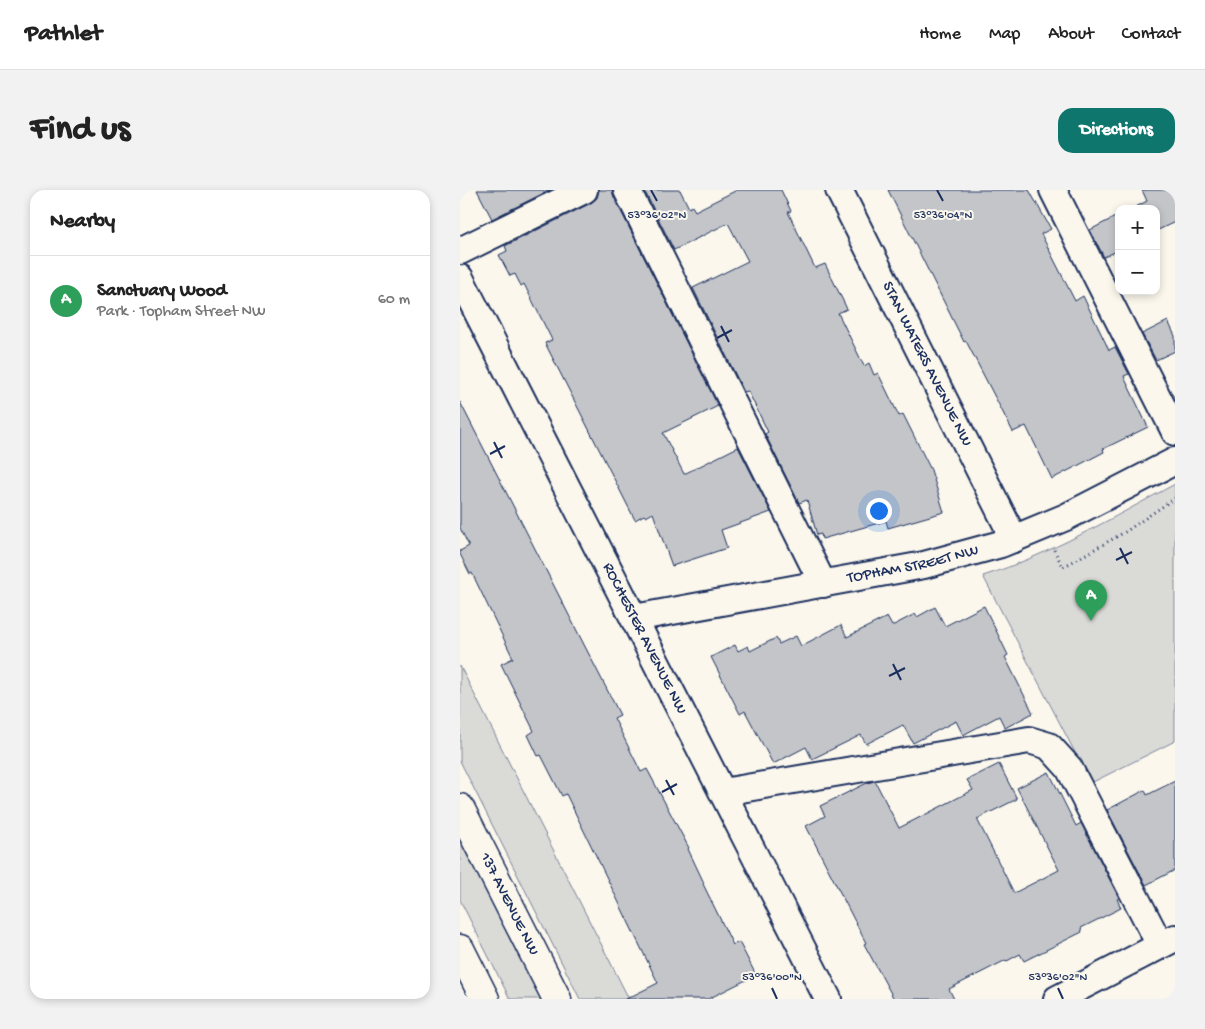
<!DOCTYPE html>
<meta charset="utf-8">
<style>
:root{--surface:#fff;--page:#f2f2f2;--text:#222;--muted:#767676;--line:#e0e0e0;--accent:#0f766e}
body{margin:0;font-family:"Gochi Hand",sans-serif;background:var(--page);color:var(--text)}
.controls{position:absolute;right:15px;top:15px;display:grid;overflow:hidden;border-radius:10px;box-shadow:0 2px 8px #0003}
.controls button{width:45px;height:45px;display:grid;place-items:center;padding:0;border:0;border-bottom:1px solid var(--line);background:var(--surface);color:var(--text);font:25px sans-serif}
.you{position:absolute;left:418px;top:320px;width:18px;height:18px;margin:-12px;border:4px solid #fff;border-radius:50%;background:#1a73e8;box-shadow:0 0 0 8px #1a73e833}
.badge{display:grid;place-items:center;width:32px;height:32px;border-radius:50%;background:var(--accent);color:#fff;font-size:16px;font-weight:700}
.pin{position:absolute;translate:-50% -41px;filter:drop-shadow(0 1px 2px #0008)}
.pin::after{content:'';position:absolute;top:26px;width:18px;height:15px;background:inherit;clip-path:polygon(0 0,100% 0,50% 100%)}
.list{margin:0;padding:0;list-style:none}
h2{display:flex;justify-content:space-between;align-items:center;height:65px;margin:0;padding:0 20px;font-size:21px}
h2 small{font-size:16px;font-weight:400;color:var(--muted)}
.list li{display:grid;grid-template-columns:32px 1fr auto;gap:15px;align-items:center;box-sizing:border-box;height:90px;padding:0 20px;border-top:1px solid var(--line)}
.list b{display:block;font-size:19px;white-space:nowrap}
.list p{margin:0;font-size:16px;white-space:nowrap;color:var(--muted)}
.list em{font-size:16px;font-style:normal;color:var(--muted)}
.map{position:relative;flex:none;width:715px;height:809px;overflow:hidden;border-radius:15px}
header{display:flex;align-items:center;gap:30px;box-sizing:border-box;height:70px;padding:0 25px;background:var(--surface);border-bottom:1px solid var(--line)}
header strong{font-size:24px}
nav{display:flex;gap:28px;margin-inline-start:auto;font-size:18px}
.intro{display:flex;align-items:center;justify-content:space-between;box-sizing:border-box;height:120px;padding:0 30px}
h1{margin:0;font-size:35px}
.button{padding:12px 22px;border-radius:15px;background:var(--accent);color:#fff;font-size:18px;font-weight:700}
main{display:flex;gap:30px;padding:0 30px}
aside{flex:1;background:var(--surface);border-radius:15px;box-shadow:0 2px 8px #0003}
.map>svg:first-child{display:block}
.green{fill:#dadad7;stroke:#7a849a}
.building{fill:#c3c5c9;stroke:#1b2f5e}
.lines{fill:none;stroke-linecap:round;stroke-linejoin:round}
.minor-casing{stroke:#1b2f5e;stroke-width:30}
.major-casing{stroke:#1b2f5e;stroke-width:31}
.path{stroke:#1b2f5e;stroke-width:3;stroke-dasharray:1 4;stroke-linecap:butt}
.minor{stroke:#fbf7ec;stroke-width:26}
.major{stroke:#fbf7ec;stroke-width:28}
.ticks{fill:none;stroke:#1b2f5e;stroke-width:2}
.labels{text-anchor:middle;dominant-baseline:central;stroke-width:4;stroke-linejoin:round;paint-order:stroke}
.street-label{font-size:16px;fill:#1b2f5e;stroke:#fbf7ec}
.ticks-label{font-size:12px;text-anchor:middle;fill:#1b2f5e;stroke:#fbf7ec;stroke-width:4;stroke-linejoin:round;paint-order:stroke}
</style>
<header>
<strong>Pathlet</strong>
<nav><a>Home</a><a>Map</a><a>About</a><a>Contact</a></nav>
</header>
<div class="intro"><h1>Find us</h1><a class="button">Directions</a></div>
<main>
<aside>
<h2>Nearby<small></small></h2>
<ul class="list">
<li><span class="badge" style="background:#2e9e5b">A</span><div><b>Sanctuary Wood</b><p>Park · Topham Street NW</p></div><em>60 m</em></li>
</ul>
</aside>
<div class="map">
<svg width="715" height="809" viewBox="0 0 715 809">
<rect width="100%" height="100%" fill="#fbf7ec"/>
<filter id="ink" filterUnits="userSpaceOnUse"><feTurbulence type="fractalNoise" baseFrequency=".02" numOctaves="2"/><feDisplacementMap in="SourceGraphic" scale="10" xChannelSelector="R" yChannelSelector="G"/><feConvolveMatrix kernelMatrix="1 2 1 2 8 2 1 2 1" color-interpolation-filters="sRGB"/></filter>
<g filter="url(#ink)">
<g class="green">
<path d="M715,294V551L631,593L523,386C589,365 654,327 715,294Z"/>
<path d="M0,476L169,809H120L0,571Z"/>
<path d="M0,643L84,809H50L0,710Z"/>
</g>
<g class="building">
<path d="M17,0H90L32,29Z"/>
<path d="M139,0H152L154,7L258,216L203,243L224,284L278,257L311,322L261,340L267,358L212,376L193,323L186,327L184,325L175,330L85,153L92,150L64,94L61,96L55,84L50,86L39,65L47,61L45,56L131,13L137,8Z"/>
<path d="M184,0H220L229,18L232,16L235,21L277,0H321L331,21L328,22L355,78L365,74L387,119L378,123L404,176L409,173L414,185L418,183L439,226L443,224L471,280L484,322L428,338L426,331L362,349L361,344L357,345L347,310L339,313L305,244L308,242L288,201L284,202L233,98L288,71L268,33L214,60Z"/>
<path d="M428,0H569L591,39L581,44L615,111L623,106L649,160L655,157L669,184L664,186L665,189L688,237L643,259L644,262L592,289L566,236L553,242L506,151L504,152Z"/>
<path d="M682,0H715V32L696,41V19H672L687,11Z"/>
<path d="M659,25V60L644,67L630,40Z"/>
<path d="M708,131L715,146V161L696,170L682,144Z"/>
<path d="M0,212L160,525L154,528L181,582L187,579L229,658L228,659L244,693L243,694L273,755L279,752L296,785L248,809H166L198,793L106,604L102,606L81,565L78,566L68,545L74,541L41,474L53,468L12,383L10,384L0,364V361L9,356L0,338Z"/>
<path d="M524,416L548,465L545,467L573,523L545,538L539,526L503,545L496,531L453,553L443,535L406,554L401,545L352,569L346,557L313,574L285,521L280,524L251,467L275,455L278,461L288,456L290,461L316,448L319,454L336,446L341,456L381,435L387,447L427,427L432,436L455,424L457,427L475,417L485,436Z"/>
<path d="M539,574L557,609L517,629L554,703L599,680L557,598L589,582L616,636L621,633L659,708L657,709L661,718L621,738L622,742L564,771L560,764L547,771L546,770L489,799L494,809H434L404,754L406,753L346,636L365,626L360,616L407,593L415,591L439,638L513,600L507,590Z"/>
<path d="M715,591V680L686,695L647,620L685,600L687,605Z"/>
</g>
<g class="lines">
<g class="minor-casing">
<g id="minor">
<path d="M167,0L363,394"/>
<path id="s1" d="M379,0L554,349"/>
<path d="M593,0L715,242"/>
<path d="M0,61L124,0"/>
<path id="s2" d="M0,88L368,809"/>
<path id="s3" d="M174,428L464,375L541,354L606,327L715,271"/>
<path d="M263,602L569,550L589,556L609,578L700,755"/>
<path d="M597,809L715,748"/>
</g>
</g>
<g class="major-casing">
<g id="major">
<path id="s4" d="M0,618L97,809"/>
<path d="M0,759L25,809"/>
</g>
</g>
<path class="path" d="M594,360L603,377L665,342L715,308"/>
<use href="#minor" class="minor"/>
<use href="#major" class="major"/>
</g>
</g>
<path class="ticks" d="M191,0L197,11M477,0L483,11M261,136L269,152M257,148L272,140M34,252L42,268M30,264L45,256M660,358L668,374M656,370L672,362M433,474L441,490M429,486L445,478M206,590L214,605M202,602L217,594M312,798L317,809M598,798L603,809"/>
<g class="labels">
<g class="street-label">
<text stroke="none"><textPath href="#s1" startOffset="195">STAN WATERS AVENUE NW</textPath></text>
<text stroke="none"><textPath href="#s3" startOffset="284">TOPHAM STREET NW</textPath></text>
<text stroke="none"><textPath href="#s2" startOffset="405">ROCHESTER AVENUE NW</textPath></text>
<text stroke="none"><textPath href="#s4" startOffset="108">137 AVENUE NW</textPath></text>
</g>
</g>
<g class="ticks-label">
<text x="197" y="28">53°36'02"N</text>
<text x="483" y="28">53°36'04"N</text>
<text x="312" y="790">53°36'00"N</text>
<text x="598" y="790">53°36'02"N</text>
</g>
</svg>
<div class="controls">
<button>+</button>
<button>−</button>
</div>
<div class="you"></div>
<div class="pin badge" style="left:631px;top:431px;background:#2e9e5b">A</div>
</div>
</main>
